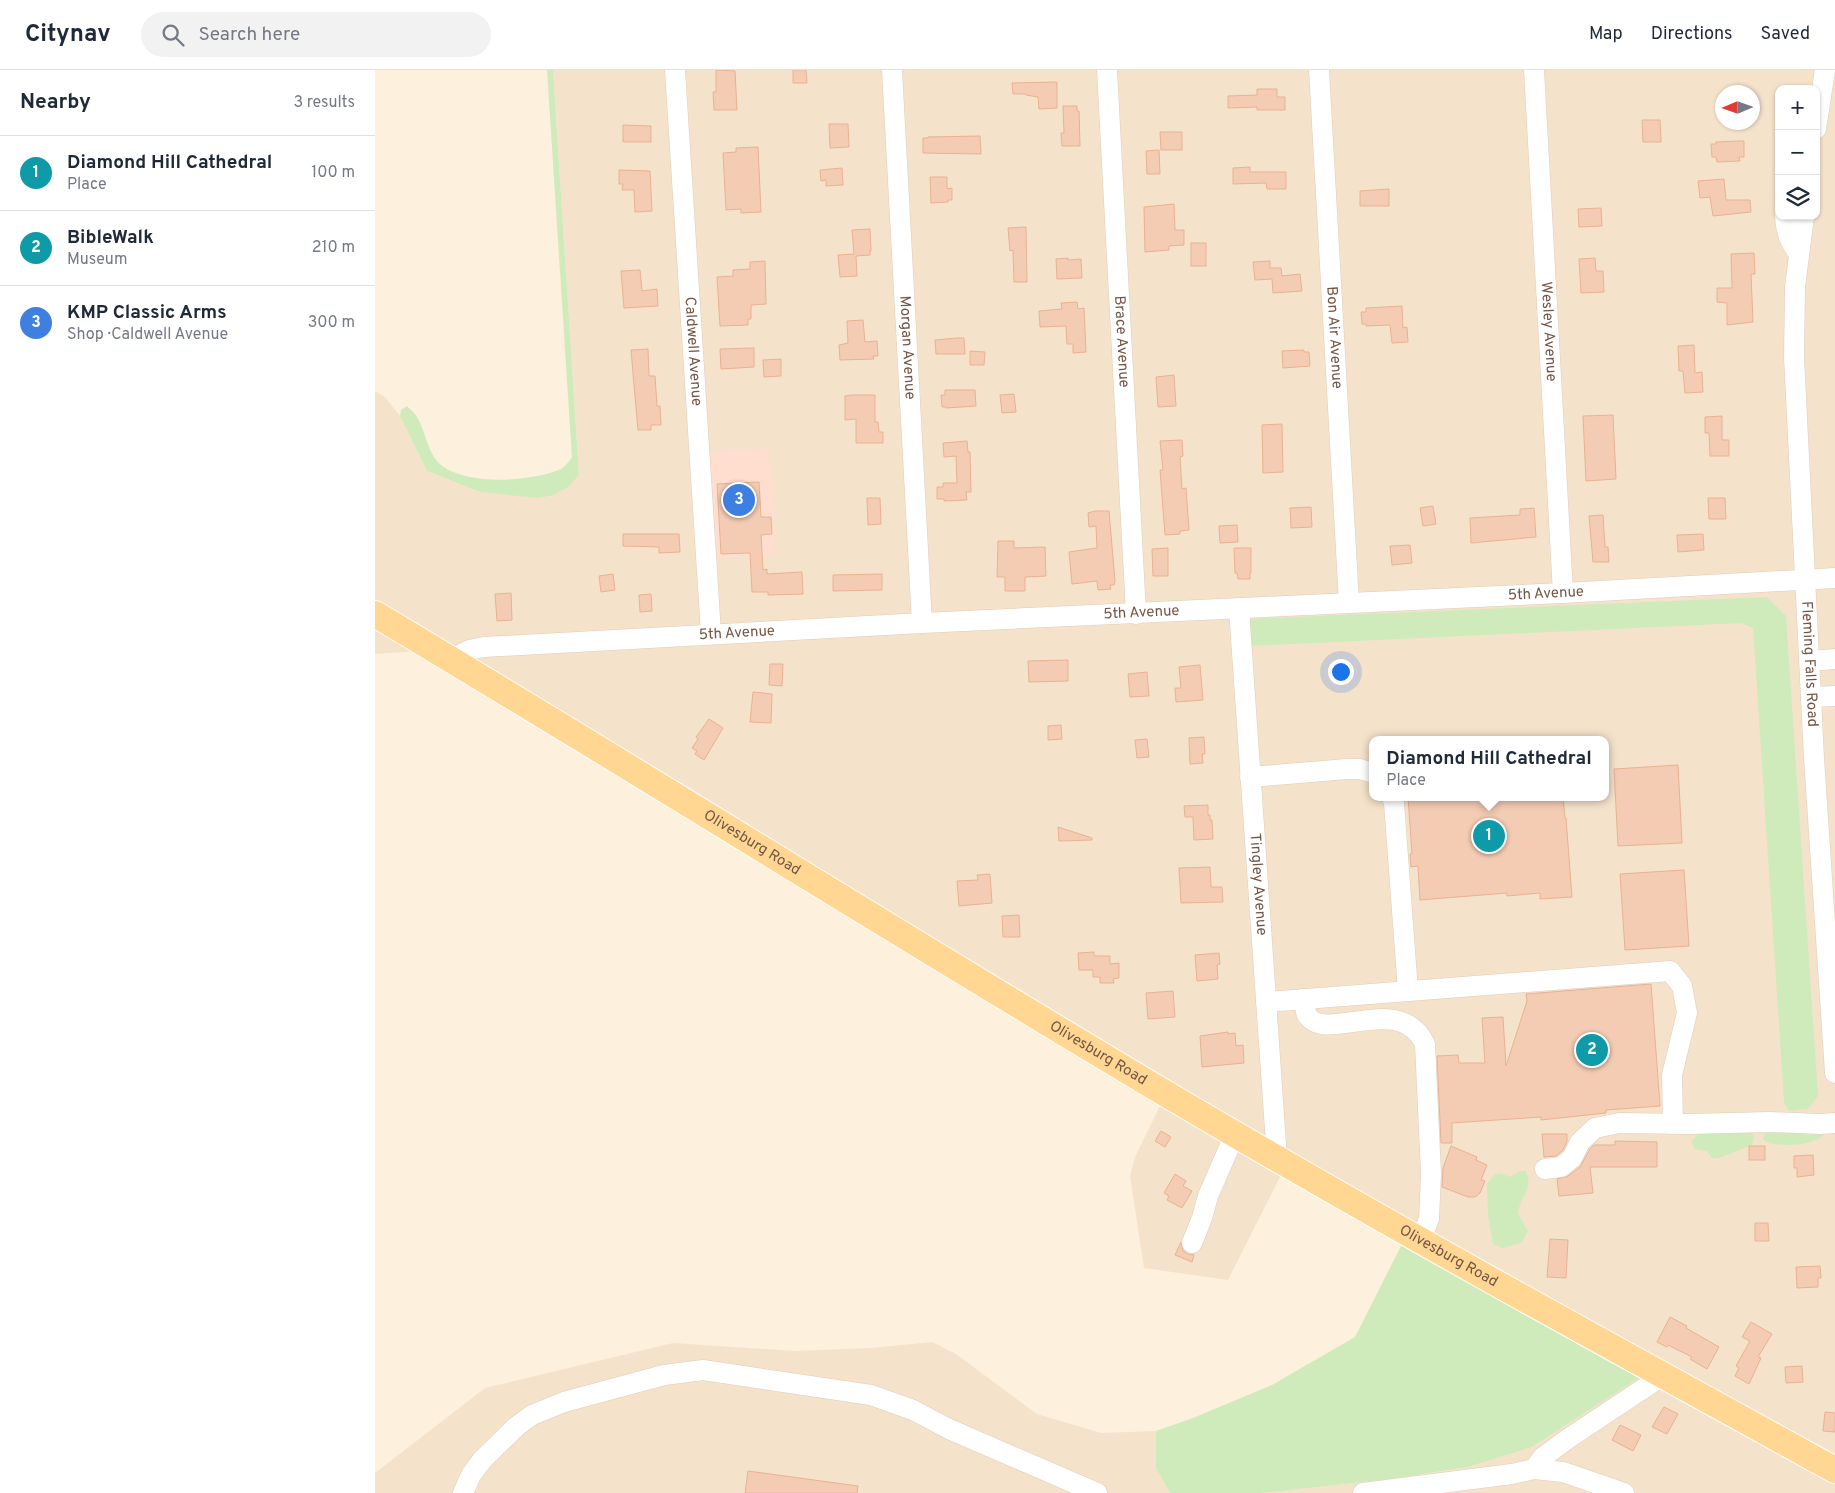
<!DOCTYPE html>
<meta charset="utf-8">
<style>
:root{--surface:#fff;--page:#f2f2f3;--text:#1f2937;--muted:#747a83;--line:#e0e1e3;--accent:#111827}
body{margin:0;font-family:Overpass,sans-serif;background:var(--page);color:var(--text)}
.controls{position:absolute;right:15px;top:15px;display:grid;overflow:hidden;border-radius:10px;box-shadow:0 1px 4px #0004}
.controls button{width:45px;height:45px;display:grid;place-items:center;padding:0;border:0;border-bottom:1px solid var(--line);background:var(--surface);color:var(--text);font:25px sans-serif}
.compass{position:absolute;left:1340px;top:15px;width:45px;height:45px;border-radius:50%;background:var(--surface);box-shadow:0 1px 4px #0004;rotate:268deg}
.you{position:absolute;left:965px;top:601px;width:18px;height:18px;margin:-12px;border:4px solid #fff;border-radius:50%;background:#1a73e8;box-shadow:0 0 0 8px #1a73e833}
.badge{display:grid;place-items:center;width:32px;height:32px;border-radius:50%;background:var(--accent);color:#fff;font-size:16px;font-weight:700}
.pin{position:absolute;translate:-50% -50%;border:2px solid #fff;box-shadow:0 1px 5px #0006}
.popup{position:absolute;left:994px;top:666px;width:240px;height:65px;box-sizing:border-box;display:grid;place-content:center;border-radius:10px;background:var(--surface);filter:drop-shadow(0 1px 4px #0005);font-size:16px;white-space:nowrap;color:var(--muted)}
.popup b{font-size:19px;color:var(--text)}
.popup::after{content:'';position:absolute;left:50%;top:100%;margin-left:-10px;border:10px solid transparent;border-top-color:var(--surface)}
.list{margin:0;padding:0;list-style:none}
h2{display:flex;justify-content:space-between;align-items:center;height:65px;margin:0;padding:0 20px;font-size:21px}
h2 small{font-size:16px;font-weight:400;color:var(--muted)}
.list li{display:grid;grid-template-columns:32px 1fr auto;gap:15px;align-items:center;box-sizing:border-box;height:75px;padding:0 20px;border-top:1px solid var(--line)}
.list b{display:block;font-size:19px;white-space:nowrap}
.list p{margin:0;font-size:16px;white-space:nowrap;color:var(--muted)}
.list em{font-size:16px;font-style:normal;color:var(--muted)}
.icon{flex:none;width:28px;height:28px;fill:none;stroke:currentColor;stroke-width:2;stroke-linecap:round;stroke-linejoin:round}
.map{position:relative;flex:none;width:1460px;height:1423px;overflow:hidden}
header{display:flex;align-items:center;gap:30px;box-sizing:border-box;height:70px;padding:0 25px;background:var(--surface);border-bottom:1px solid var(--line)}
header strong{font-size:24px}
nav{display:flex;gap:28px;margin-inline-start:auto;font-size:18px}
.search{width:350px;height:45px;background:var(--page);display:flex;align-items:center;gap:12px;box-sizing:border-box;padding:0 18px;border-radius:28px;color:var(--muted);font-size:19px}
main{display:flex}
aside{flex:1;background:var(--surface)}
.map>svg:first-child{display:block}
.residential{fill:#f5e2cb;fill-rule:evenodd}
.commercial{fill:#ffddcf}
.green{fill:#cfebbb}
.building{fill:#f4ccb3;stroke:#e8b292}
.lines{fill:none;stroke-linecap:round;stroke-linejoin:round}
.minor-casing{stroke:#e1ccb9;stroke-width:21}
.major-casing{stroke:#fff;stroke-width:28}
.minor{stroke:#fff;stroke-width:20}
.major{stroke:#ffd692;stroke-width:26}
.labels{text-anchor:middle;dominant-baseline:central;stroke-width:4;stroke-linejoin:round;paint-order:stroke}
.street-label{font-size:15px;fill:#735545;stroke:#fff4e4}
</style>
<header>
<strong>Citynav</strong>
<div class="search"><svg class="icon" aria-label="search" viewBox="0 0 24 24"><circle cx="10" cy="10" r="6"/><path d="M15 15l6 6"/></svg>Search here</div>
<nav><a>Map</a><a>Directions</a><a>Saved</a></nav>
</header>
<main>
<aside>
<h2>Nearby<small>3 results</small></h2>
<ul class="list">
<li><span class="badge" style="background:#0f9aa8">1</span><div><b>Diamond Hill Cathedral</b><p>Place</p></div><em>100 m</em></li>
<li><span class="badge" style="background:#0f9aa8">2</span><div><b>BibleWalk</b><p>Museum</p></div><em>210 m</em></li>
<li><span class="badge" style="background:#3f7fe0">3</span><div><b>KMP Classic Arms</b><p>Shop · Caldwell Avenue</p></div><em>300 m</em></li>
</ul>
</aside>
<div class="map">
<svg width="1460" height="1423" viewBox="0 0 1460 1423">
<rect width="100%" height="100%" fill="#fdf0dc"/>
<g class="residential">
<path d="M178,0H1460V1392L908,1101L853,1210L769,1198L755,1106L760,1087L788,1030L46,581L0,584V321L10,327L25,346L52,401L105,422L204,405ZM1404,19H1441V146H1404ZM1348,22H1378V52H1348ZM998,670H1230V727H998Z"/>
<path d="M557,1272L581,1284L662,1344L726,1363L781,1361V1398L795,1423H0V1403L110,1318L298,1273L421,1281L497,1278Z"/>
<path d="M1270,1304L1460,1409V1423H887L1015,1409L1093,1397L1157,1377Z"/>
</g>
<path class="commercial" d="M394,379L400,484L336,489L329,382Z"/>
<g class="green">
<path d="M172,0H178L204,405L192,418L178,425L163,428L105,422L52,401L25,346L26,340L32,336C35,339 40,343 42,347C51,362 52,383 66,395C93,416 156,412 186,399C190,397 193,392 197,388Z"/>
<path d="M1392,527L1411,546L1443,1026L1433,1039L1414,1041L1409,1032L1378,558L1366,553L875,576L874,549Z"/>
<path d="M1446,1057L1449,1064C1441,1076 1397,1079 1388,1069L1390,1063L1396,1059Z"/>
<path d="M1374,1059C1379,1064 1380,1068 1377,1075L1344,1088H1337L1332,1081L1320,1079L1316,1072L1323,1064L1334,1061Z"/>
<path d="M1145,1101H1151C1159,1121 1145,1125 1143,1144L1153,1161L1146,1173L1128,1178L1118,1174L1113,1146L1112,1114L1119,1105L1126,1103L1135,1107Z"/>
<path d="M1029,1170L1270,1304L1157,1377L1093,1397L1015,1409L887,1423H795L781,1398V1361L818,1348L897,1315L980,1267Z"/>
</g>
<g class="building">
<path d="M341,0L360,1L362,40H339L338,22H341Z"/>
<path d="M418,0H431L432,13H418Z"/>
<path d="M682,12V38L664,39L663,27L651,25V24H638L637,13Z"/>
<path d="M882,19H902V27H910V40H882V37L853,38V26L882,25Z"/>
<path d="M688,36H702V41H704L705,76H687L686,63H689Z"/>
<path d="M1267,50H1285L1286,72H1268Z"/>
<path d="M454,54H473L474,77L455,78Z"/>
<path d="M248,55L276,56V72H248Z"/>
<path d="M785,62H807V80H786Z"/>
<path d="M605,66L606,84L548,83V68H553V67Z"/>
<path d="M1364,71H1369V87H1364L1365,91L1342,92L1341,87H1337L1336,74H1341V72Z"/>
<path d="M383,77L386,142L366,143V139L351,140L348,83L361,82V78Z"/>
<path d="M784,80L785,104H772L771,81Z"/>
<path d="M875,97V102H911V119H892L891,113L858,114V98Z"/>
<path d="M467,98L468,115L451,116V110L446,111L445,100Z"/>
<path d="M244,100L275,101L277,141L260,142L259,120H247L248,114H244Z"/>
<path d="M555,107H572V119L577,118V130H573V132L556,133Z"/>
<path d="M1349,109L1351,130H1375L1376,142L1338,146L1335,127L1325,128L1323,111Z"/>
<path d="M1014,119V136H985V121Z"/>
<path d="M799,134L800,160H809V175L794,176V180L770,182L769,137Z"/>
<path d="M1226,138L1227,156L1204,157L1203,139Z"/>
<path d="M651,157L652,212H639L638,180L635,181L633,158Z"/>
<path d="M495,159L496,181H495V185L481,186L482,206L465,207L463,185L479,184L477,160Z"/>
<rect x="816" y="173" width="15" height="23"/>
<path d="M1379,183L1380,204H1376L1378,252L1352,255V233L1342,232V218H1357L1356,184Z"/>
<path d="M693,188V190L706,189L707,208L682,209L681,189Z"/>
<path d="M1220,188L1221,201H1228L1229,222L1206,223L1204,189Z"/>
<path d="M390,191L391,234L376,235V249H373V255L345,256L342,207L358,206V200L375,199V192Z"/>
<path d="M895,191V198H906L907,206L925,204L927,221L898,223L897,209L880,210L878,192Z"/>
<path d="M265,200L267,221L282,219L283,236L249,238L246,201Z"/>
<path d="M702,232L703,239L709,238L711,282L698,283V274H692L691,256L665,257L664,241L687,239L686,233Z"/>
<path d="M1027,236L1028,258L1032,257L1033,272L1017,273L1015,255L991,256V254H987L986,242H991V238Z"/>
<path d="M488,250L490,272L502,271L503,286H498L499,289L465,290L464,275L473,273L472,251Z"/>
<path d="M582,268H589L590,284H561L560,270Z"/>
<path d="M1319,275L1320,303L1327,302L1328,322L1310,323L1308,301H1304L1303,276Z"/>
<path d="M379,278V297L346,299L345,279Z"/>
<path d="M273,279L274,306H280L282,336H285L286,355H276V360H263L256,280Z"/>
<path d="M929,280V282H934L935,296L908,298L907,281Z"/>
<path d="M595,281L610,282L609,295H595Z"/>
<path d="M406,289V306L389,307L388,290Z"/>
<path d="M799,305L801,336L783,337L781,307Z"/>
<path d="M570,320H600L601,336L571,338V337H567L566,325H570Z"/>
<path d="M639,324L641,342L627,343L625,325Z"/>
<path d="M476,325H500V352H503L504,362H508V373H481V349L470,350V326Z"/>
<path d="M1238,345L1241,409L1211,411L1208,346Z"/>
<path d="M1347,346V370H1354V386H1335L1334,363H1330V347Z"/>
<path d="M907,354L908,402L888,403L887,355Z"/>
<path d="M807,370L808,386L805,387L807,419L811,418L814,460L805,461V464L790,465L785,400H788L785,371Z"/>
<path d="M592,371L593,382H595L596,422H591L592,430L569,431V429H562V417H568V413H582L581,386L569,387L568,373Z"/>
<path d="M384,412L386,447H396L397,464L386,465L388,500L392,499V504L427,502L428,524L393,525V522H377L375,483L346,484L342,414Z"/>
<path d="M492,428H505L506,454L493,455Z"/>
<path d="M1333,428H1350L1351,449H1334Z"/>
<path d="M1058,436L1061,454L1048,456L1045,438Z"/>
<path d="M936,437L937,457L916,458L915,438Z"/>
<path d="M1159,438L1161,467L1096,473L1095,448L1145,445V439Z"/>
<path d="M720,441H734L740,511L739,515H735L736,519L723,520L722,511L697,514L694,482L722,478L721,456L714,457L713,443Z"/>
<path d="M1228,445L1230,477H1233L1234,492H1218L1214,446Z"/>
<path d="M862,455L863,472L845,473L844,456Z"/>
<path d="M248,464H304L305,482L284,483V477L248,476Z"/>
<path d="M1328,464L1329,480L1303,482L1302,465Z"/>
<path d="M623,471H639V478L670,477L671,506L650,507V521H630V507H622Z"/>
<path d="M1035,475L1037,493L1017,495L1015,476Z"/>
<path d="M793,478V506H778L777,479Z"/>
<path d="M859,478H876V503H875V509H863L862,503H860Z"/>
<path d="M238,504L240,520L226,522L224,506Z"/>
<path d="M507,504V520L458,521V505Z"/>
<path d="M136,523L137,550L122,551L120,524Z"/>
<path d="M276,524L277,541L265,542L264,525Z"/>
<path d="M693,590V611L654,612L653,591Z"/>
<path d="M395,594H408L407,616L394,615Z"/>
<path d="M825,595L828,630L801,632L800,618H806L804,597Z"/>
<path d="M772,602L774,626L755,627L753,604Z"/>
<path d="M378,622L397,624L396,653L375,652Z"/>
<path d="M334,649L348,658L329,690L320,684L322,681L317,678L323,669L321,667Z"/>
<path d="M686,655L687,669L673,670V656Z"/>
<path d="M829,667L830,684H827L828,693L815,694L814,668Z"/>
<path d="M772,669L774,687L762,688L760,670Z"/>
<path d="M1303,695L1307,773L1243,776L1239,699Z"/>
<path d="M1033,727H1188L1190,748H1191L1197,827L1165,829V823L1132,826V823L1045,830L1043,796L1036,797L1035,784H1037Z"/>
<path d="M833,735V745H835V750H837L838,769L819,770L818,747H810L809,736Z"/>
<path d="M683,757L717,768V770L684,771Z"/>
<path d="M835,797L836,817H847L848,832L806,833L804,798Z"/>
<path d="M1309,800L1314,876L1250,880L1245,804Z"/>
<path d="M615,804L617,833L584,836L582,811L603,810L602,805Z"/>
<path d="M644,845L645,867H628L627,846Z"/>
<path d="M719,882V886H735V894L744,893V908L738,909L739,913H725V907H718V900H704L703,883Z"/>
<path d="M844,883L845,894L842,895L843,909L822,911L820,885Z"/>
<path d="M1276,914L1285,1036L1231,1040V1043L1166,1050V1047L1077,1053V1073H1066L1062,986L1083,985L1084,993H1110L1107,948L1128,947L1131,996L1152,931L1151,924Z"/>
<path d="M798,921L800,947L773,949L771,923Z"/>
<path d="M853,962V964L860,963L861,976L868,975L869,993L827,997L825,966Z"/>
<path d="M786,1061L796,1067L790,1077L780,1071Z"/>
<path d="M1167,1064H1192V1071L1188,1080L1181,1086L1169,1087Z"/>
<path d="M1240,1071L1282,1072V1097H1215L1218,1123L1184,1126L1182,1109L1193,1106L1205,1097L1215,1079L1219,1075H1240Z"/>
<path d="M1076,1076L1102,1087L1101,1090L1112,1095L1106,1110L1110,1111L1105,1123L1100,1127H1093L1067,1117L1068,1098Z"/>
<rect x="1374" y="1076" width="16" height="14"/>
<path d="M1438,1085L1439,1105L1422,1107V1098H1419V1086Z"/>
<path d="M800,1104L811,1111L808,1116L817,1121L807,1138L792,1130L794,1126L789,1123Z"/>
<path d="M1380,1153H1393L1394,1171H1380Z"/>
<path d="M1175,1169L1193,1170L1191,1208L1172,1207Z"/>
<path d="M806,1172L808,1181L813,1184L819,1185L817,1192L800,1185Z"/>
<path d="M1445,1196L1446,1208H1443V1217L1422,1218L1421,1197Z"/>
<path d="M1295,1247L1312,1256L1311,1258L1344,1277L1332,1299L1315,1289L1317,1287L1293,1275L1292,1277L1282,1272Z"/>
<path d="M1376,1252L1397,1264L1383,1287L1386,1288L1374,1314L1360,1306L1364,1298L1361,1296L1375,1271L1367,1267Z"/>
<path d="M1427,1296L1428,1312L1411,1313L1410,1297Z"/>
<path d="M1289,1337L1303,1344L1292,1364L1277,1357Z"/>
<path d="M1450,1342L1460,1343V1362L1448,1361Z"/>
<path d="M1245,1355L1266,1365L1258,1381L1237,1370Z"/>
<path d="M373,1401L483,1416L482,1423H370Z"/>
</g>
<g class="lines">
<g class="minor-casing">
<g id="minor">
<path id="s1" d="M300,0L336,564"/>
<path id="s2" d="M517,0L547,553"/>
<path id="s3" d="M732,0L761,544"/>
<path id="s4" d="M944,0L974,533"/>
<path id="s5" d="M1159,0L1188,523"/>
<path d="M1441,59L1450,0"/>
<path d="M1410,146C1411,161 1414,172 1424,184"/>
<path id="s6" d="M1429,146L1420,217L1419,287L1439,688L1460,1003"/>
<path id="s7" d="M864,539L902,1089"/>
<path id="s8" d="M75,590L94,580L109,577L547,553L1188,523L1460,508"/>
<path d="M1434,591L1460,589"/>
<path d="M1436,627L1460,626"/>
<path d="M875,707L972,699H985L998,703"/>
<path d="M1017,727L1019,733L1033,921"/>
<path d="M929,929C930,934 930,941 932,945C951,975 1024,920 1050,974L1056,1104L1054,1149L1045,1171"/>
<path d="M891,932L1295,901L1307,916L1312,943L1297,1005L1298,1054"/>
<path d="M1170,1099L1186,1097L1197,1088L1205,1072L1220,1058L1244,1053L1314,1054L1395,1052L1445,1054L1460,1053"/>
<path d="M817,1173L827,1148L833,1126L860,1064"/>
<path d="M1159,1399L1168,1387L1194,1368L1289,1305"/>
<path d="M88,1423L96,1405L107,1390L142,1356L157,1345L189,1332L289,1305L328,1300L496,1325L538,1340L574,1359L722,1423"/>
<path d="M988,1423L1137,1404L1159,1399L1188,1402L1249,1423"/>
</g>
</g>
<g class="major-casing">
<g id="major">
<path id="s9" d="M0,544C265,702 527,867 793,1025C1013,1155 1236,1277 1460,1400"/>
</g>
</g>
<use href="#minor" class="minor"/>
<use href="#major" class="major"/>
</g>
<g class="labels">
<g class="street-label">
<text stroke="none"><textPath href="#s5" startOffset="262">Wesley Avenue</textPath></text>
<text stroke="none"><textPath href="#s4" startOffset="268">Bon Air Avenue</textPath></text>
<text stroke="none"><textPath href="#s3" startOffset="272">Brace Avenue</textPath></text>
<text stroke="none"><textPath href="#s2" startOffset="278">Morgan Avenue</textPath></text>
<text stroke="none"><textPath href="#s1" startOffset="282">Caldwell Avenue</textPath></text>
<text stroke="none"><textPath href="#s8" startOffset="1100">5th Avenue</textPath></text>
<text stroke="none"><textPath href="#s8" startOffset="695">5th Avenue</textPath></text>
<text stroke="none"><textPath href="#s8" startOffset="290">5th Avenue</textPath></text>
<text stroke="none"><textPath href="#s6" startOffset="449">Fleming Falls Road</textPath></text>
<text stroke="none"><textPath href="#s9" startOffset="441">Olivesburg Road</textPath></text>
<text stroke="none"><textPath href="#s7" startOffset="276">Tingley Avenue</textPath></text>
<text stroke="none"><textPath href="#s9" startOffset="846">Olivesburg Road</textPath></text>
<text stroke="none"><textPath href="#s9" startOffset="1251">Olivesburg Road</textPath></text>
</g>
</g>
</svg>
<div class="controls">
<button>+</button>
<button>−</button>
<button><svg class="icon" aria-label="layers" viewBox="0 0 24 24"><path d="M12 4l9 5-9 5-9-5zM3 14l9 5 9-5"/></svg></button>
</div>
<svg class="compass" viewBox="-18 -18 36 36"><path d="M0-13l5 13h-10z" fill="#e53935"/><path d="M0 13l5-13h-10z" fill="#747a83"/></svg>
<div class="you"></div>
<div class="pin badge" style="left:1114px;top:766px;background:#0f9aa8">1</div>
<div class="popup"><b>Diamond Hill Cathedral</b>Place</div>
<div class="pin badge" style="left:1217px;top:980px;background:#0f9aa8">2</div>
<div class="pin badge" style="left:364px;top:430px;background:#3f7fe0">3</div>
</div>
</main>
